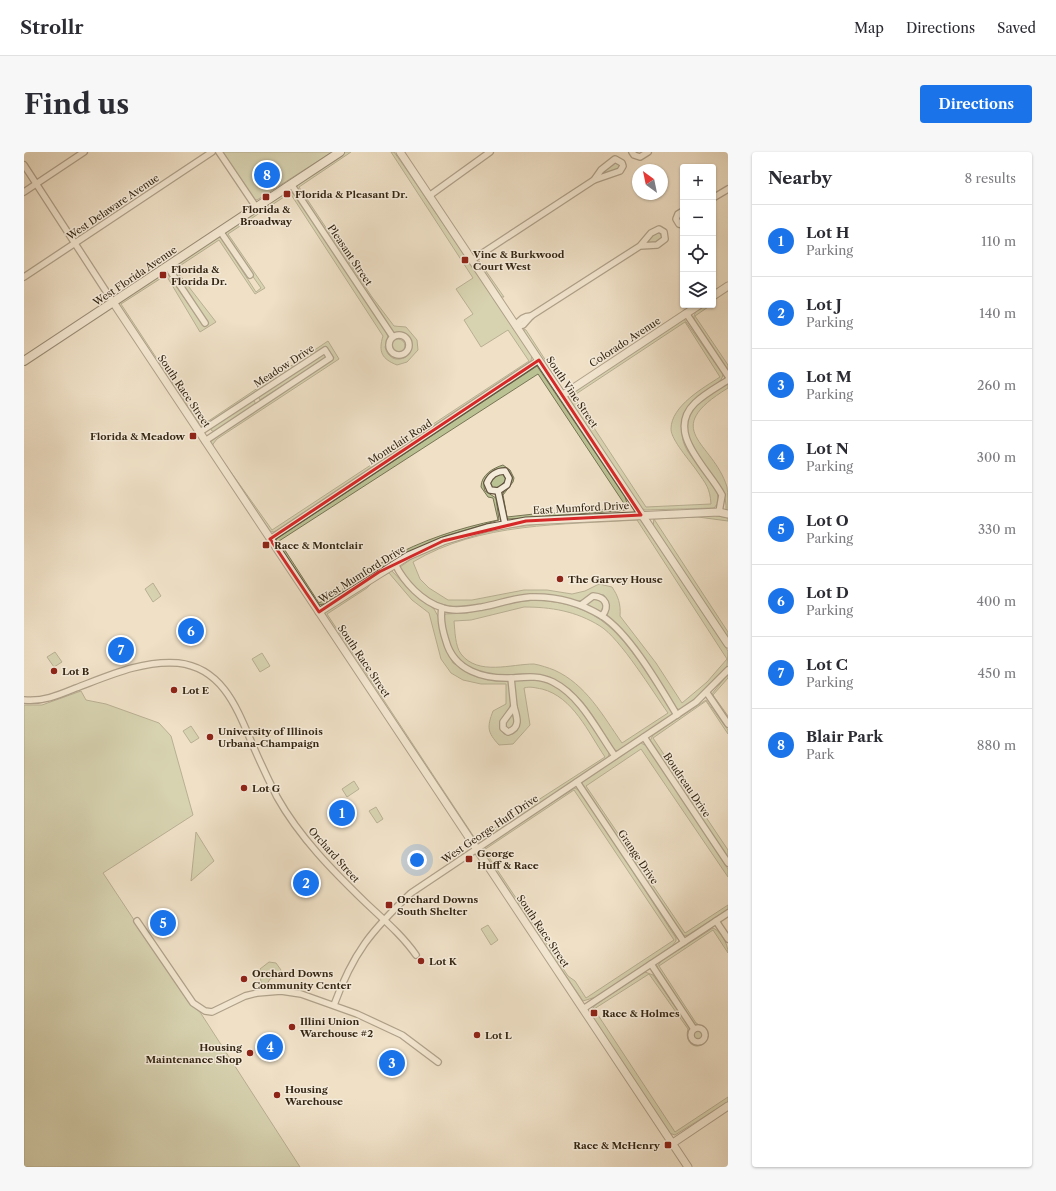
<!DOCTYPE html>
<meta charset="utf-8">
<style>
:root{--surface:#fff;--page:#f7f7f7;--text:#2b2b33;--muted:#7c7c81;--line:#e1e1e2;--accent:#1a73e8}
body{margin:0;font-family:"Libre Caslon Text",serif;background:var(--page);color:var(--text)}
.controls{position:absolute;right:12px;top:12px;display:grid;overflow:hidden;border-radius:4px;box-shadow:0 1px 3px #0004}
.controls button{width:36px;height:36px;display:grid;place-items:center;padding:0;border:0;border-bottom:1px solid var(--line);background:var(--surface);color:var(--text);font:20px sans-serif}
.compass{position:absolute;left:608px;top:12px;width:36px;height:36px;border-radius:50%;background:var(--surface);box-shadow:0 1px 3px #0004;rotate:327deg}
.you{position:absolute;left:393px;top:708px;width:14px;height:14px;margin:-10px;border:3px solid #fff;border-radius:50%;background:#1a73e8;box-shadow:0 0 0 6px #1a73e833}
.badge{display:grid;place-items:center;width:26px;height:26px;border-radius:50%;background:var(--accent);color:#fff;font-size:13px;font-weight:700}
.pin{position:absolute;translate:-50% -50%;border:2px solid #fff;box-shadow:0 1px 4px #0006}
.list{margin:0;padding:0;list-style:none}
h2{display:flex;justify-content:space-between;align-items:center;height:52px;margin:0;padding:0 16px;font-size:17px}
h2 small{font-size:13px;font-weight:400;color:var(--muted)}
.list li{display:grid;grid-template-columns:26px 1fr auto;gap:12px;align-items:center;box-sizing:border-box;height:72px;padding:0 16px;border-top:1px solid var(--line)}
.list b{display:block;font-size:15px;white-space:nowrap}
.list p{margin:0;font-size:13px;white-space:nowrap;color:var(--muted)}
.list em{font-size:13px;font-style:normal;color:var(--muted)}
.icon{flex:none;width:22px;height:22px;fill:none;stroke:currentColor;stroke-width:2;stroke-linecap:round;stroke-linejoin:round}
.map{position:relative;flex:none;width:704px;height:1015px;overflow:hidden;border-radius:4px}
header{display:flex;align-items:center;gap:24px;box-sizing:border-box;height:56px;padding:0 20px;background:var(--surface);border-bottom:1px solid var(--line)}
header strong{font-size:19px}
nav{display:flex;gap:22px;margin-inline-start:auto;font-size:14px}
.intro{display:flex;align-items:center;justify-content:space-between;box-sizing:border-box;height:96px;padding:0 24px}
h1{margin:0;font-size:28px}
.button{padding:10px 18px;border-radius:4px;background:var(--accent);color:#fff;font-size:14px;font-weight:700}
main{display:flex;gap:24px;padding:0 24px}
aside{flex:1;background:var(--surface);border-radius:4px;box-shadow:0 1px 3px #0004}
.map>svg:first-child{display:block}
.green{fill:#bac294;stroke:#777454;fill-rule:evenodd}
.lines{fill:none;stroke-linecap:round;stroke-linejoin:round}
.minor-casing{stroke:#635440;stroke-width:8}
.tertiary-casing{stroke:#635440;stroke-width:9}
.secondary-casing{stroke:#342613;stroke-width:10}
.minor{stroke:#f5ebda;stroke-width:5.5}
.tertiary{stroke:#f5ebda;stroke-width:7}
.secondary{stroke:#f5ebda;stroke-width:8}
.marked{fill:none;stroke:#d62828;stroke-width:3;stroke-linejoin:round}
.poi-dot{fill:#8f2418;stroke:#f5ebda;stroke-width:1.5}
.labels{text-anchor:middle;dominant-baseline:central;stroke-width:3;stroke-linejoin:round;paint-order:stroke}
.poi-label{font-size:10px;font-weight:bold;fill:#342613;stroke:#f5ebda;text-anchor:start}
.street-label{font-size:10px;fill:#342613;stroke:#f5ebda}
</style>
<header>
<strong>Strollr</strong>
<nav><a>Map</a><a>Directions</a><a>Saved</a></nav>
</header>
<div class="intro"><h1>Find us</h1><a class="button">Directions</a></div>
<main>
<div class="map">
<svg width="704" height="1015" viewBox="0 0 704 1015">
<rect width="100%" height="100%" fill="#efe0c6"/>
<filter id="stains"><feTurbulence type="fractalNoise" baseFrequency=".005" numOctaves="4"/><feColorMatrix values="0 0 0 0 .2 0 0 0 0 .09 0 0 0 0 .02 0 0 0 .5 -.17"/></filter>
<radialGradient id="worn" r=".72"><stop offset=".6" stop-color="#630" stop-opacity="0"/><stop offset="1" stop-color="#630" stop-opacity=".3"/></radialGradient>
<g class="green">
<path d="M198,0H308L233,48L230,47Z"/>
<path d="M321,0H327L275,35L348,145L370,174L382,175L393,188L394,198L383,210L373,213C358,207 354,200 359,184L266,41L204,82L241,136L231,142L195,88L151,117L192,170L176,180L142,123L97,152L177,274L304,189L315,207L193,287L189,292V295L248,378L505,209L484,178L457,195L440,168L449,162L432,137L449,126L367,0H370L380,14L508,203L507,209L255,377L250,380L246,379L186,292L187,289L310,206L302,194L178,276L95,153L97,149L139,121H143L177,170L180,168L147,116L194,85L197,86L232,140L237,136L199,82L265,39L270,42L362,180L364,185L361,195C364,206 372,210 382,205L387,195L384,185L368,180L272,36L274,31Z"/>
<path d="M593,10L596,13L593,19L576,23L586,12Z"/>
<path d="M632,80L636,81L638,86L634,91L623,92V88Z"/>
<path d="M455,109L480,145H477L455,113Z"/>
<path d="M681,153H687L671,164L704,213V220L670,167C669,160 675,157 681,153Z"/>
<path d="M660,167L699,222C698,239 657,240 658,282C659,309 697,324 694,351L690,356L621,358L617,356L546,249L544,244ZM661,170L696,225C679,236 647,254 647,277C647,288 667,310 673,319C682,332 686,336 687,352L622,355L549,244Z"/>
<path d="M500,177L502,178L522,209L518,208L500,180Z"/>
<circle cx="374" cy="194" r="7"/>
<path d="M299,202L303,205L236,248L234,244Z"/>
<path d="M513,214L601,345L605,357L594,359L485,367L482,366L477,345L482,336V317C472,314 460,325 460,335L461,339L472,346L475,368L421,384L380,402L300,452L294,453L253,391L252,387L255,385ZM514,222L603,356L510,362L483,365L479,343L489,330L490,326L486,318L479,313C469,316 457,323 457,335L464,345L469,346L474,368C435,376 398,388 362,408C340,422 318,439 295,451L255,389Z"/>
<path d="M704,232V236C634,279 689,289 703,335C704,342 704,352 704,359L702,357C704,319 638,293 673,252C680,244 694,235 704,232Z"/>
<path d="M230,248L232,253L190,280L187,278V275Z"/>
<path d="M481,321L483,327L473,337H468L465,332C469,324 472,323 481,321Z"/>
<path d="M689,363L704,366V369L674,365L630,367L704,480V487L629,375L630,366Z"/>
<path d="M615,366L704,499L703,514L679,541L656,558L650,555L586,469L583,463L585,452L580,443C569,441 564,448 554,449C545,450 536,444 527,445C467,447 413,480 376,415L389,406L422,392L468,378L534,370ZM613,368L703,507L683,530L658,551L632,511L596,464C597,452 594,444 588,435L575,432L561,439L548,442L523,438H500L448,448H424L405,436L396,427L389,410C456,370 538,373 613,368Z"/>
<path d="M367,418L388,440L410,457L415,466L420,493L429,511L452,524L464,528L479,527L484,529C487,534 489,548 486,554C482,564 469,572 480,582C505,590 486,539 491,528C534,514 563,567 583,596L585,602L584,606L464,686L456,690L450,689L300,462L303,458L363,420ZM365,421L388,448L405,461L417,507L427,521L439,528L457,532H482V552L469,559C463,575 463,580 475,593L489,592L506,573L500,536C507,534 511,536 518,537C549,545 564,580 581,605L452,688L303,462L343,436L351,428Z"/>
<path d="M129,431L137,444L129,450L121,437Z"/>
<path d="M569,446L577,448L580,454L578,461L562,452Z"/>
<path d="M512,448C577,452 597,482 630,532C636,540 649,553 649,564L594,599L590,598C575,576 560,542 534,530C526,527 515,524 507,522C498,521 489,523 480,523C455,525 432,513 425,489C422,481 418,469 421,462L443,461L483,451ZM500,455C527,455 552,459 576,474C596,486 629,540 644,561L598,591C579,564 562,532 530,518C525,516 516,513 510,512C487,512 454,524 437,502C431,494 431,479 430,469L447,468Z"/>
<path d="M31,500L38,510L30,515L23,505Z"/>
<path d="M238,501L246,514L236,520L228,507Z"/>
<path d="M704,522V526L689,543L704,564V569L687,543Z"/>
<path d="M57,539L62,548L82,552L135,571L147,584L169,663L79,721L165,851L176,860L276,1015H0V553H18Z"/>
<path d="M682,548L704,578V582L682,549L629,586L704,698V708L626,589L629,583Z"/>
<path d="M488,560L491,574L485,577L482,576V568Z"/>
<path d="M167,574L175,586L167,591L159,579Z"/>
<path d="M617,591L623,594L704,717V725L617,597L562,634L661,781L704,753V757L664,783L660,784L655,780L558,633V630L563,626Z"/>
<path d="M330,629L335,637L323,645L318,637Z"/>
<path d="M551,636L557,640L652,786V789L648,794L572,845L559,849L459,701L463,692ZM550,638L650,788L562,846L551,829L544,824L460,698Z"/>
<path d="M352,655L359,667L353,671L345,659Z"/>
<path d="M172,680L190,709L167,729Z"/>
<path d="M464,773L474,788L467,793L457,777Z"/>
<path d="M689,776C697,779 704,792 704,801L689,778L635,814L672,871L680,876L684,884C679,901 659,895 664,877L625,822L570,857L651,980L704,945V950L651,983L645,981L568,866L567,859L571,853L621,820L629,823L665,874C667,882 661,887 670,893L678,892L683,885C681,878 677,876 671,874L638,825L633,815L637,809Z"/>
<path d="M245,810L252,811L257,818L254,824L246,827L243,832L237,833L236,817Z"/>
<circle cx="673" cy="884" r="5"/>
</g>
<g class="lines">
<g class="minor-casing">
<g id="minor">
<path d="M195,0L232,55"/>
<path d="M608,0L610,3L616,5L624,0"/>
<path d="M591,7L598,11L599,14L596,19L570,28L577,18Z"/>
<path d="M0,13L89,150"/>
<path d="M267,32L369,185"/>
<path d="M0,40L60,0"/>
<path d="M405,44L466,0"/>
<path d="M689,46L704,37"/>
<path d="M659,59L654,62L652,67L655,72L659,73"/>
<path d="M196,79L226,123"/>
<path d="M448,108L570,28"/>
<path d="M143,114L181,171"/>
<path d="M0,125L188,0"/>
<path d="M662,161L704,224"/>
<path d="M492,174L499,173L507,164L616,94L633,93L641,87L640,80L635,77L627,81L616,94"/>
<path d="M492,174C495,168 499,164 507,164"/>
<circle cx="375" cy="193" r="10"/>
<path d="M176,280L301,198L306,206L181,289"/>
<path d="M481,319L485,326L483,333L474,339L466,338L463,331C466,323 473,319 481,319Z"/>
<path d="M474,339L481,372"/>
<path d="M695,360L698,343C685,317 640,281 671,251C680,242 693,235 704,228"/>
<path d="M246,387L515,208"/>
<path d="M371,412C380,430 398,450 419,456C430,460 446,457 458,455C474,452 490,446 506,445C531,444 557,451 578,464C606,482 636,535 653,563"/>
<path d="M557,453L569,444C582,445 586,454 578,464"/>
<path d="M418,456C416,466 419,480 422,489C430,519 460,527 487,526C502,525 515,523 529,530C558,545 573,579 591,604"/>
<path d="M487,526L490,555"/>
<path d="M683,541L704,572"/>
<path d="M0,548C19,550 35,543 52,536C84,524 119,508 154,511C200,516 214,559 230,596C237,612 245,629 253,645C276,686 309,719 342,751C360,768 378,783 392,803"/>
<path d="M490,555C493,565 497,576 484,580L479,576V570Z"/>
<path d="M620,585L704,711"/>
<path d="M553,630L660,790"/>
<path d="M113,769L169,851L181,859L188,860L221,844L233,841L257,839L277,842L333,862L378,883L414,910"/>
<path d="M692,769L704,787"/>
<path d="M627,812L670,877"/>
<path d="M310,853C329,801 347,779 387,741L672,550L704,518"/>
<path d="M559,857L704,761"/>
<circle cx="674" cy="883" r="7"/>
</g>
</g>
<g class="tertiary-casing">
<g id="tertiary">
<path d="M376,0L704,492"/>
<path d="M689,144L704,134"/>
<path d="M89,150L664,1015"/>
<path d="M539,243L675,153"/>
<path d="M295,460L384,404L419,389L463,376L502,369L695,360L704,362"/>
<path d="M649,991L704,954"/>
</g>
</g>
<g class="secondary-casing">
<path id="secondary" d="M0,209L316,0"/>
</g>
<use href="#minor" class="minor"/>
<use href="#tertiary" class="tertiary"/>
<use href="#secondary" class="secondary"/>
</g>
<path d="M0 0H704V1015H0ZM515,208L617,363L502,369L419,389L355,420L295,460L246,387Z" fill="#efe0c6" fill-opacity=".55" fill-rule="evenodd"/>
<path class="marked" d="M515,208L617,363L502,369L419,389L355,420L295,460L246,387Z"/>
<g class="poi-dot">
<rect x="259" y="38" width="8" height="8" rx="2"/>
<rect x="238" y="41" width="8" height="8" rx="2"/>
<rect x="437" y="104" width="8" height="8" rx="2"/>
<rect x="135" y="119" width="8" height="8" rx="2"/>
<rect x="165" y="280" width="8" height="8" rx="2"/>
<rect x="238" y="389" width="8" height="8" rx="2"/>
<circle cx="536" cy="427" r="4"/>
<circle cx="30" cy="519" r="4"/>
<circle cx="150" cy="538" r="4"/>
<circle cx="186" cy="585" r="4"/>
<circle cx="220" cy="636" r="4"/>
<rect x="441" y="703" width="8" height="8" rx="2"/>
<rect x="361" y="749" width="8" height="8" rx="2"/>
<circle cx="397" cy="809" r="4"/>
<circle cx="220" cy="827" r="4"/>
<rect x="566" y="857" width="8" height="8" rx="2"/>
<circle cx="268" cy="875" r="4"/>
<circle cx="453" cy="883" r="4"/>
<circle cx="226" cy="901" r="4"/>
<circle cx="253" cy="943" r="4"/>
<rect x="640" y="989" width="8" height="8" rx="2"/>
</g>
<g class="labels">
<g class="poi-label">
<text x="271" y="42">Florida &amp; Pleasant Dr.</text>
<text x="242" y="57" text-anchor="middle">Florida &amp;<tspan x="242" dy="12">Broadway</tspan></text>
<text x="449" y="102">Vine &amp; Burkwood<tspan x="449" dy="12">Court West</tspan></text>
<text x="147" y="117">Florida &amp;<tspan x="147" dy="12">Florida Dr.</tspan></text>
<text x="161" y="284" text-anchor="end">Florida &amp; Meadow</text>
<text x="250" y="393">Race &amp; Montclair</text>
<text x="544" y="427">The Garvey House</text>
<text x="38" y="519">Lot B</text>
<text x="158" y="538">Lot E</text>
<text x="194" y="579">University of Illinois<tspan x="194" dy="12">Urbana-Champaign</tspan></text>
<text x="228" y="636">Lot G</text>
<text x="453" y="701">George<tspan x="453" dy="12">Huff &amp; Race</tspan></text>
<text x="373" y="747">Orchard Downs<tspan x="373" dy="12">South Shelter</tspan></text>
<text x="405" y="809">Lot K</text>
<text x="228" y="821">Orchard Downs<tspan x="228" dy="12">Community Center</tspan></text>
<text x="578" y="861">Race &amp; Holmes</text>
<text x="276" y="869">Illini Union<tspan x="276" dy="12">Warehouse #2</tspan></text>
<text x="461" y="883">Lot L</text>
<text x="218" y="895" text-anchor="end">Housing<tspan x="218" dy="12">Maintenance Shop</tspan></text>
<text x="261" y="937">Housing<tspan x="261" dy="12">Warehouse</tspan></text>
<text x="636" y="993" text-anchor="end">Race &amp; McHenry</text>
</g>
<g class="street-label">
<text transform="translate(89 55) rotate(-34)">West Delaware Avenue</text>
<text transform="translate(326 103) rotate(56)">Pleasant Street</text>
<text transform="translate(111 124) rotate(-34)">West Florida Avenue</text>
<text transform="translate(601 190) rotate(-33)">Colorado Avenue</text>
<text transform="translate(260 214) rotate(-33)">Meadow Drive</text>
<text transform="translate(160 239) rotate(56)">South Race Street</text>
<text transform="translate(548 240) rotate(56)">South Vine Street</text>
<text transform="translate(376 290) rotate(-33)">Montclair Road</text>
<text transform="translate(557 356) rotate(-3)">East Mumford Drive</text>
<text transform="translate(338 422) rotate(-32)">West Mumford Drive</text>
<text transform="translate(340 509) rotate(56)">South Race Street</text>
<text transform="translate(663 633) rotate(56)">Boudreau Drive</text>
<text transform="translate(466 677) rotate(-34)">West George Huff Drive</text>
<text transform="translate(310 703) rotate(48)">Orchard Street</text>
<text transform="translate(614 705) rotate(56)">Grange Drive</text>
<text transform="translate(519 779) rotate(56)">South Race Street</text>
</g>
</g>
<rect width="100%" height="100%" filter="url(#stains)"/>
<rect width="100%" height="100%" fill="url(#worn)"/>
</svg>
<div class="controls">
<button>+</button>
<button>−</button>
<button><svg class="icon" aria-label="locate" viewBox="0 0 24 24"><circle cx="12" cy="12" r="6"/><path d="M12 2v4M12 18v4M2 12h4M18 12h4"/></svg></button>
<button><svg class="icon" aria-label="layers" viewBox="0 0 24 24"><path d="M12 4l9 5-9 5-9-5zM3 14l9 5 9-5"/></svg></button>
</div>
<svg class="compass" viewBox="-18 -18 36 36"><path d="M0-13l5 13h-10z" fill="#e53935"/><path d="M0 13l5-13h-10z" fill="#7c7c81"/></svg>
<div class="you"></div>
<div class="pin badge" style="left:318px;top:661px">1</div>
<div class="pin badge" style="left:282px;top:731px">2</div>
<div class="pin badge" style="left:368px;top:911px">3</div>
<div class="pin badge" style="left:246px;top:895px">4</div>
<div class="pin badge" style="left:139px;top:771px">5</div>
<div class="pin badge" style="left:167px;top:479px">6</div>
<div class="pin badge" style="left:97px;top:498px">7</div>
<div class="pin badge" style="left:243px;top:23px">8</div>
</div>
<aside>
<h2>Nearby<small>8 results</small></h2>
<ul class="list">
<li><span class="badge">1</span><div><b>Lot H</b><p>Parking</p></div><em>110 m</em></li>
<li><span class="badge">2</span><div><b>Lot J</b><p>Parking</p></div><em>140 m</em></li>
<li><span class="badge">3</span><div><b>Lot M</b><p>Parking</p></div><em>260 m</em></li>
<li><span class="badge">4</span><div><b>Lot N</b><p>Parking</p></div><em>300 m</em></li>
<li><span class="badge">5</span><div><b>Lot O</b><p>Parking</p></div><em>330 m</em></li>
<li><span class="badge">6</span><div><b>Lot D</b><p>Parking</p></div><em>400 m</em></li>
<li><span class="badge">7</span><div><b>Lot C</b><p>Parking</p></div><em>450 m</em></li>
<li><span class="badge">8</span><div><b>Blair Park</b><p>Park</p></div><em>880 m</em></li>
</ul>
</aside>
</main>
